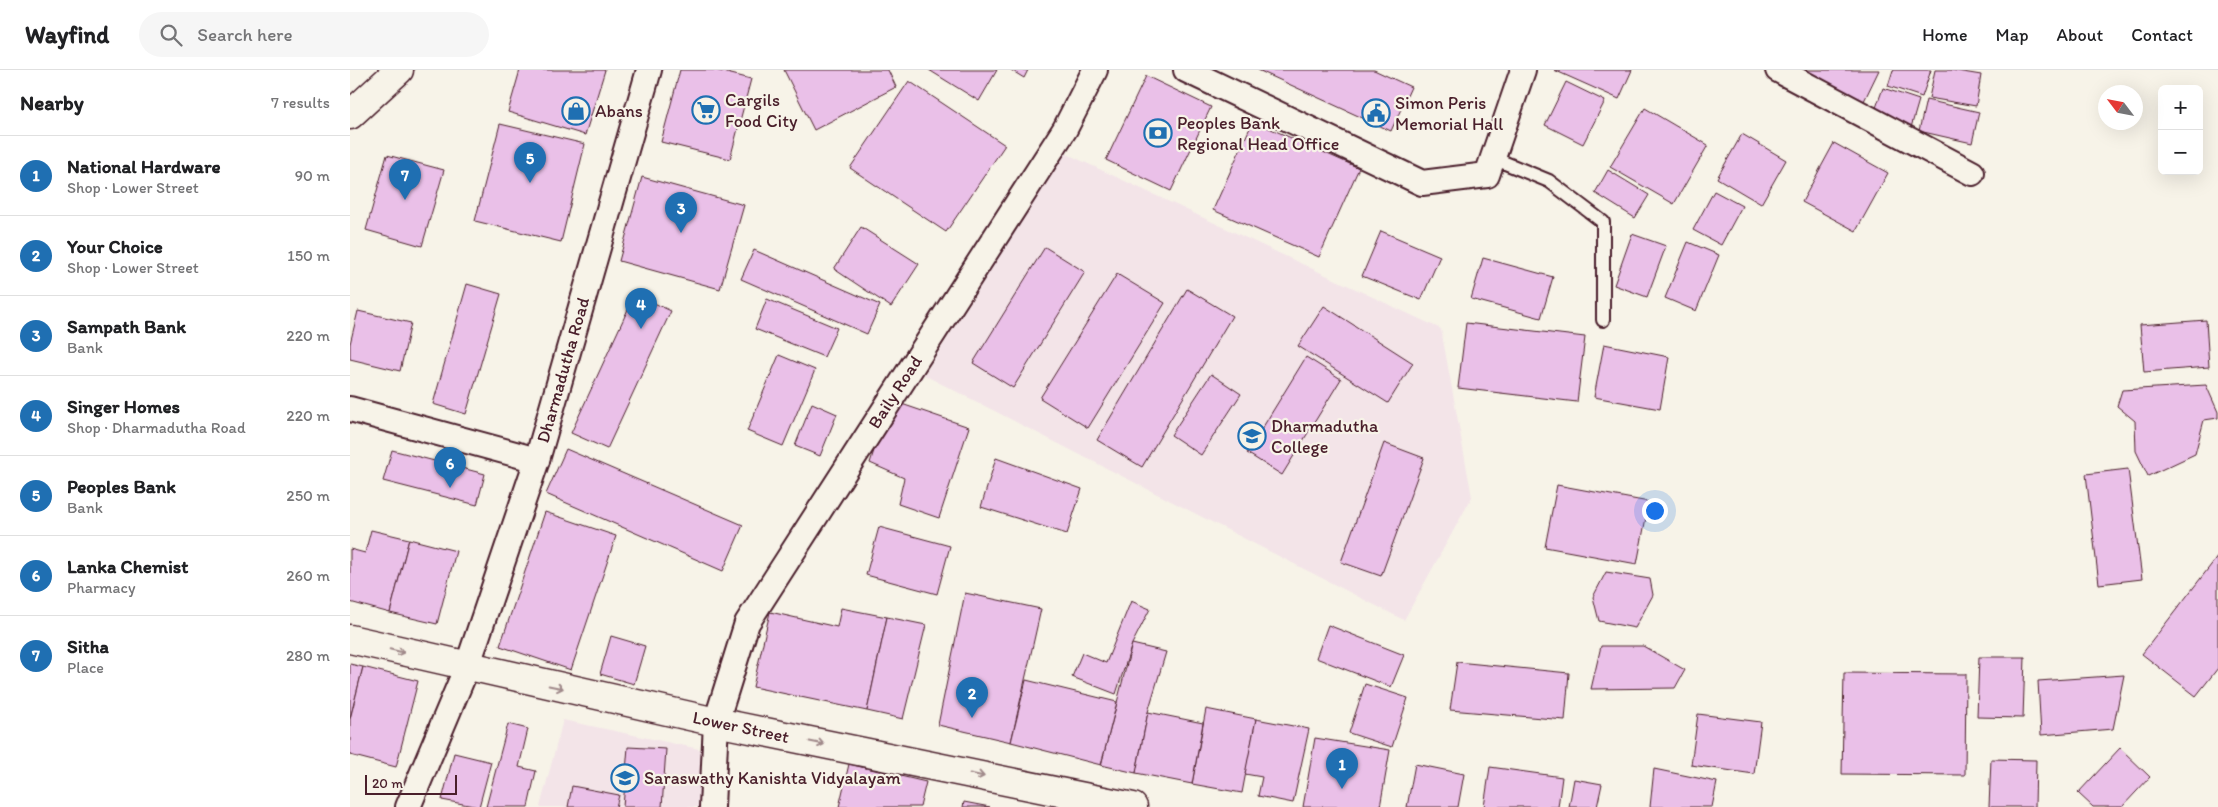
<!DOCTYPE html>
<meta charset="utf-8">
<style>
:root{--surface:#fff;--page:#f6f6f6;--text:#202124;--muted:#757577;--line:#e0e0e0;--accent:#1f6fb2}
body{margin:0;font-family:Itim,sans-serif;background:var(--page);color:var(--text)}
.controls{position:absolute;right:15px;top:15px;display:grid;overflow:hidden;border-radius:8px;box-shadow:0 5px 20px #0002}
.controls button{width:45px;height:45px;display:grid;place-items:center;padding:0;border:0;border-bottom:1px solid var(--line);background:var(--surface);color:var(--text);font:25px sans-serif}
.compass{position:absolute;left:1748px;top:15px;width:45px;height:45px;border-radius:50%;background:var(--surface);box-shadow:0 5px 20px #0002;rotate:302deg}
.scale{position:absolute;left:15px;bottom:12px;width:92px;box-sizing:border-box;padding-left:5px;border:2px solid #4a1f2b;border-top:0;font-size:14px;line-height:18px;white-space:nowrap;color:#4a1f2b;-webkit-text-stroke:4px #f7f3e8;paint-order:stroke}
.you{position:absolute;left:1304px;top:440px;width:18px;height:18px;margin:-12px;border:4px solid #fff;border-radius:50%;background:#1a73e8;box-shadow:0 0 0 8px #1a73e833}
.badge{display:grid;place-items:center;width:32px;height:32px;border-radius:50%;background:var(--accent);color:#fff;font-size:16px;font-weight:700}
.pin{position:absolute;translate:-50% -41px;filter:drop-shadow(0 1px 2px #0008)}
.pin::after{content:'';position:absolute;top:26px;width:18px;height:15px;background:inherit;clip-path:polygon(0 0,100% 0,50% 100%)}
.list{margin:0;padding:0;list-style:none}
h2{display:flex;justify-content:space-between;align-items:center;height:65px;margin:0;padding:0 20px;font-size:21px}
h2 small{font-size:16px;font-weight:400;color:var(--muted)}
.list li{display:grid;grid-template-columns:32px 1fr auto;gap:15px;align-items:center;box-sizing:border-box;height:80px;padding:0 20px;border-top:1px solid var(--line)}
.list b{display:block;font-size:19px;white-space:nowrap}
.list p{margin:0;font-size:16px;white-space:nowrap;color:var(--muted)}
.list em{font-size:16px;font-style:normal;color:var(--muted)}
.icon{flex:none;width:28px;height:28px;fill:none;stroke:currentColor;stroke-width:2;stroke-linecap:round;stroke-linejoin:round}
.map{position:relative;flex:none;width:1868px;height:737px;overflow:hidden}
header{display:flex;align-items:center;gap:30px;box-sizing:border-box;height:70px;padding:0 25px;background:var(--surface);border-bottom:1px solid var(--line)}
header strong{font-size:24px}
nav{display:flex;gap:28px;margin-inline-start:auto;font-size:18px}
.search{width:350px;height:45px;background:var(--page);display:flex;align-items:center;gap:12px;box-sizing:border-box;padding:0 18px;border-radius:28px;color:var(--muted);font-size:19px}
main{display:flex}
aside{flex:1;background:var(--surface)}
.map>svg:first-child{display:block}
.built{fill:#f3e4e8}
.building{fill:#eac0e8;stroke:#4a1f2b}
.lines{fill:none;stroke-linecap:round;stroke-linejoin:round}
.service-casing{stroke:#4a1f2b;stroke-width:16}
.minor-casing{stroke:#4a1f2b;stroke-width:28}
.tertiary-casing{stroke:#4a1f2b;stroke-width:31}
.trunk-casing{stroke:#4a1f2b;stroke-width:31}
.service{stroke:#f7f3e8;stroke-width:12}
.minor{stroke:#f7f3e8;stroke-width:24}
.tertiary{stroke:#f7f3e8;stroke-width:28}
.trunk{stroke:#f7f3e8;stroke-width:28}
.oneway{stroke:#a0898a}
.labels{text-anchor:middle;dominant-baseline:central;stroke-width:4.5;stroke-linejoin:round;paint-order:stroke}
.poi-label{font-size:18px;fill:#4a1f2b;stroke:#f7f3e8;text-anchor:start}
.street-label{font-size:18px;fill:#4a1f2b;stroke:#f7f3e8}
</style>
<header>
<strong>Wayfind</strong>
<div class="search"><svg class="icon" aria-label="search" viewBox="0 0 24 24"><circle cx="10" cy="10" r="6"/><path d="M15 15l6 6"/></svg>Search here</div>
<nav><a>Home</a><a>Map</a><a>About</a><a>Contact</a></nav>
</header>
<main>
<aside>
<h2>Nearby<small>7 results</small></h2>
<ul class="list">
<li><span class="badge">1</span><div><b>National Hardware</b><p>Shop · Lower Street</p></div><em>90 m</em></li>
<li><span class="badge">2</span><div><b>Your Choice</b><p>Shop · Lower Street</p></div><em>150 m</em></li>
<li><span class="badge">3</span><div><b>Sampath Bank</b><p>Bank</p></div><em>220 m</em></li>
<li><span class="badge">4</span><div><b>Singer Homes</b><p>Shop · Dharmadutha Road</p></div><em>220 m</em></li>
<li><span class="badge">5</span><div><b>Peoples Bank</b><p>Bank</p></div><em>250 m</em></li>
<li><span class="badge">6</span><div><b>Lanka Chemist</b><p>Pharmacy</p></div><em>260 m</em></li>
<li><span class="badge">7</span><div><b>Sitha</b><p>Place</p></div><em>280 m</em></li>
</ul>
</aside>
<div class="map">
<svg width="1868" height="737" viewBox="0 0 1868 737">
<rect width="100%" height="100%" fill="#f7f3e8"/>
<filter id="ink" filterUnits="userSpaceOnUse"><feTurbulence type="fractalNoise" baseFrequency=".02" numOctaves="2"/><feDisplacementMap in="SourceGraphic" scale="10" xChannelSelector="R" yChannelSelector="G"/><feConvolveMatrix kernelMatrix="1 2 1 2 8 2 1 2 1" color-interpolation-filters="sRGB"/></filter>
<g filter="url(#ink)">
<g class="built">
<path d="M715,83L1091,259L1122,427L1054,550L574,305Z"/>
<path d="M213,650L354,680L351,737H190Z"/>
</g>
<g class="building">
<path d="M170,0H255L235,65L158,42Z"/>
<path d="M330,0H365L401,9L380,89L311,72Z"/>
<path d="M434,0H538L546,17L464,60Z"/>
<path d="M579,0H647L629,31Z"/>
<path d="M661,0H678L674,8Z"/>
<path d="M908,0H1024L1061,17L1041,61Z"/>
<path d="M1204,0H1282L1269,29Z"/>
<path d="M1448,0H1529L1514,31Z"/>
<path d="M1543,0H1581L1572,27L1538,16Z"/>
<path d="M1585,0H1601L1631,5L1626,36L1579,28Z"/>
<path d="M796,6L861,37L821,121L756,90Z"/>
<path d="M559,11L655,75L596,162L500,98Z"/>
<path d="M1216,12L1255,31L1233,74L1195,55Z"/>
<path d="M1533,18L1569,30L1560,61L1522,49Z"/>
<path d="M1576,30L1629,42L1622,73L1569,61Z"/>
<path d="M1295,38L1358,75L1324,134L1260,97Z"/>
<path d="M903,51L1009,98L969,187L863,140Z"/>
<path d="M150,54L235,74L211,172L125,151Z"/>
<path d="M1392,64L1436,90L1411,134L1367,108Z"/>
<path d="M1484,73L1538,103L1506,161L1452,132Z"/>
<path d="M37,85L94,100L72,176L16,160Z"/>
<path d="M1258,100L1299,125L1285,148L1245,123Z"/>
<path d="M292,107L394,135L370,219L269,191Z"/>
<path d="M1364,121L1392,136L1371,175L1343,160Z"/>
<path d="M511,157L569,194L541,237L484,199Z"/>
<path d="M1031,161L1090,186L1071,230L1012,206Z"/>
<path d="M1282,164L1316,176L1297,227L1264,215Z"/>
<path d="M1338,172L1369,185L1346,241L1315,228Z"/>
<path d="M695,177L735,202L663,318L623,293Z"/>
<path d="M404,180L530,235L517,264L391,209Z"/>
<path d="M1133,188L1203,207L1191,248L1121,229Z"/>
<path d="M767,204L815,233L738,358L690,328Z"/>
<path d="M117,214L151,224L116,344L83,334Z"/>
<path d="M837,219L882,246L792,397L747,370Z"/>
<path d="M285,224L321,241L257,379L221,363Z"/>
<path d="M417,229L487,258L474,287L405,259Z"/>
<path d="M974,236L1063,293L1038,333L948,276Z"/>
<path d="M8,241L61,253L50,301L0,289V274Z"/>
<path d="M1856,250L1859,297L1794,302L1790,255Z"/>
<path d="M1116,253L1235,267L1227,332L1108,318Z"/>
<path d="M1254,274L1319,287L1310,339L1244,327Z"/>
<path d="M429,285L465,300L433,376L397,361Z"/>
<path d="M956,287L991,309L932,405L897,383Z"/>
<path d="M861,304L891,324L851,385L821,365Z"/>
<path d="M1856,315L1868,342V348L1854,350L1845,384L1798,406L1786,381L1785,351L1767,336L1772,320Z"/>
<path d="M540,330L619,357L589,448L548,434L554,408L520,393Z"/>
<path d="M462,333L487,344L470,386L445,376Z"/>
<path d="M1034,373L1074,388L1031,506L991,492Z"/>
<path d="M216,379L393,455L373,501L196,424Z"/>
<path d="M42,380L135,404L127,435L33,411Z"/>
<path d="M646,388L732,419L717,464L631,437Z"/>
<path d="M1778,399L1792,509L1749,514L1736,404Z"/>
<path d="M1207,415L1299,432L1287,494L1195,477Z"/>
<path d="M195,442L266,466L221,600L150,576Z"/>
<path d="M529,457L600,476L587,524L516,505Z"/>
<path d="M21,460L59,469L40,543L0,532V479L15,483Z"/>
<path d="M59,469L106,481L87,554L40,543Z"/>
<path d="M1868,486V598L1846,626L1792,584Z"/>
<path d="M1256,502L1300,509L1303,525L1285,558L1249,551L1243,527Z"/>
<path d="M615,523L691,539L661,672L588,655Z"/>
<path d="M781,531L800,539L782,574L766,624L722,607L732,583L756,593Z"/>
<path d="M491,538L537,547L517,641L403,617L420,542L487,557Z"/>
<path d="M537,547L576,555L553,649L517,641Z"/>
<path d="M978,555L1054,585L1041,617L966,588Z"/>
<path d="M261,566L295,576L284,614L250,604Z"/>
<path d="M782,574L816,582L798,642L786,703L751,695Z"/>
<path d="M1251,576H1293L1335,600L1325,618L1241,619Z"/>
<path d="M1629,587H1675L1673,648L1627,647Z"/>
<path d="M1107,592L1219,603L1215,650L1100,640Z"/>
<path d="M0,594L13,597L0,649Z"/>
<path d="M13,597L68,611L46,697L0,685V649Z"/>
<path d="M1494,603L1616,604L1615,705L1492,704Z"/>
<path d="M1774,605L1763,659L1691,665L1688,611Z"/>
<path d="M676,610L767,632L751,695L661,672Z"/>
<path d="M1015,614L1058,628L1042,677L999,663Z"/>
<path d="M856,639L906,649L892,723L842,714Z"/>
<path d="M798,642L853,653L842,714L786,703Z"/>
<path d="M1348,644L1411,652L1404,704L1341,695Z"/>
<path d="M906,649L959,659L943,733L908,726L912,707L895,704Z"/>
<path d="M158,654L178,659L169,697L186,701L178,737H136Z"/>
<path d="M965,668L1040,680L1030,737H953Z"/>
<path d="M278,677L316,679L312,737H273Z"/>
<path d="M1770,678L1800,707L1772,737H1743L1728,723Z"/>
<path d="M104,683L141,692L129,737L92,730Z"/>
<path d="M1641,689L1686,690L1685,737H1639Z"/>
<path d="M499,694L576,712L570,737H489Z"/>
<path d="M1065,694L1114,704L1108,737H1057Z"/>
<path d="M1140,697L1212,707L1208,737H1134Z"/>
<path d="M1304,699L1367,712L1362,737H1300Z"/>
<path d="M1224,709L1252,714L1247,737H1219Z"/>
<path d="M222,716L269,725L266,737H218Z"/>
<path d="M614,732L640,737H613Z"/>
</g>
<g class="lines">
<g class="service-casing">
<path id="service" d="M1143,88L1199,111L1253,152V250"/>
</g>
<g class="minor-casing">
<g id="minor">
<path d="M836,0L1072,113L1137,105L1173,0"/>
<path d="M1428,0L1622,103"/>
<path d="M0,339L187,390"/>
<path d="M58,737L117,597L187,390L299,0"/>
<path d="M362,737L366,652L397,553L715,59L745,0"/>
</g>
</g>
<g class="tertiary-casing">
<path id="tertiary" d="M0,45L49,0"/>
</g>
<g class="trunk-casing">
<path id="trunk" d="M0,569L366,652L783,737"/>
</g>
<use href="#service" class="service"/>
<use href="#minor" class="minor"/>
<use href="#tertiary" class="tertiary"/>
<use href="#trunk" class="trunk"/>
</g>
<defs><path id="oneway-shaft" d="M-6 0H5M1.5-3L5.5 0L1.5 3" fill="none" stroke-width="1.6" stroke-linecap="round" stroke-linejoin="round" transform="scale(1.25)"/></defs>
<g class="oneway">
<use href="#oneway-shaft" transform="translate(47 581) rotate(13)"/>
<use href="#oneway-shaft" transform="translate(206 617) rotate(12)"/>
<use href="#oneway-shaft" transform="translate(467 673) rotate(11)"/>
<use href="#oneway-shaft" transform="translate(627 705) rotate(11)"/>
</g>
</g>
<defs>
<g id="supermarket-ring" transform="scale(1.4375)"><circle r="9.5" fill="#f7f3e8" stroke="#1f6fb2" stroke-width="1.5"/><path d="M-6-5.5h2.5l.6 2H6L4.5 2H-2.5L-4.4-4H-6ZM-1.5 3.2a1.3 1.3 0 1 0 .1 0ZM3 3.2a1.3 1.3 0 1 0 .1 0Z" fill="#1f6fb2"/></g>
<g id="shop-ring" transform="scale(1.4375)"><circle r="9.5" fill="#f7f3e8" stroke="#1f6fb2" stroke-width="1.5"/><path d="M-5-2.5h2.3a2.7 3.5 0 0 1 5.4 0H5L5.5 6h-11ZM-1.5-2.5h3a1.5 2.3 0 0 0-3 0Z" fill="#1f6fb2"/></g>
<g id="civic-ring" transform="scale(1.4375)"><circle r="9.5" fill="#f7f3e8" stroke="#1f6fb2" stroke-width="1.5"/><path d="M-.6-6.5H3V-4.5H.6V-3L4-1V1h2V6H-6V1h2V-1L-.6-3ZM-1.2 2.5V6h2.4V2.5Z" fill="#1f6fb2"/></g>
<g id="bank-ring" transform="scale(1.4375)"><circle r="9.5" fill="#f7f3e8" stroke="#1f6fb2" stroke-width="1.5"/><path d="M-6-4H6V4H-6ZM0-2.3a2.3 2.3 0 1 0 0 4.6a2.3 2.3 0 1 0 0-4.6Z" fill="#1f6fb2"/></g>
<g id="university-ring" transform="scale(1.4375)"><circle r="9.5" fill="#f7f3e8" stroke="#1f6fb2" stroke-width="1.5"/><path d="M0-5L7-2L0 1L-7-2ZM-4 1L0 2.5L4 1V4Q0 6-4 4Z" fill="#1f6fb2"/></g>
<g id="school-ring" transform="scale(1.4375)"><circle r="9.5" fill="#f7f3e8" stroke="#1f6fb2" stroke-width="1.5"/><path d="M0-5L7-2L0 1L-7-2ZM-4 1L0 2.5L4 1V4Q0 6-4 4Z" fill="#1f6fb2"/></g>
</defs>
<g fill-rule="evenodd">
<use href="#supermarket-ring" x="356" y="40"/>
<use href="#shop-ring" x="226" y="41"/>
<use href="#civic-ring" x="1026" y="43"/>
<use href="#bank-ring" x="808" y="63"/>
<use href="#university-ring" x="902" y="366"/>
<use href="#school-ring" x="275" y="708"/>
</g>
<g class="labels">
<g class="poi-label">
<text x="375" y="30">Cargils<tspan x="375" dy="21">Food City</tspan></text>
<text x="1045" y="33">Simon Peris<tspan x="1045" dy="21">Memorial Hall</tspan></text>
<text x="245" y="41">Abans</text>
<text x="827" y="53">Peoples Bank<tspan x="827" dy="21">Regional Head Office</tspan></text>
<text x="921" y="356">Dharmadutha<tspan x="921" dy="21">College</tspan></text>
<text x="294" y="708">Saraswathy Kanishta Vidyalayam</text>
</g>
<g class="street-label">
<text transform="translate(213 300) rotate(-74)">Dharmadutha Road</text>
<text transform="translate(545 322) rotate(-57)">Baily Road</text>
<text transform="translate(391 657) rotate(12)">Lower Street</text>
</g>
</g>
</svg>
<div class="controls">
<button>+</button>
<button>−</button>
</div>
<svg class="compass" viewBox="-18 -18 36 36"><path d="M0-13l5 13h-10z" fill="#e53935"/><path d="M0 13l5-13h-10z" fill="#757577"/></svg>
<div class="scale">20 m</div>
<div class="you"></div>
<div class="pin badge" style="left:992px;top:719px">1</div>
<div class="pin badge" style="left:622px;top:648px">2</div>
<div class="pin badge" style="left:331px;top:163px">3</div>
<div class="pin badge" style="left:291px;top:259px">4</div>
<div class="pin badge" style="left:180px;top:113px">5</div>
<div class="pin badge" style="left:100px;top:418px">6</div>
<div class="pin badge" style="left:55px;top:130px">7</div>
</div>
</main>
